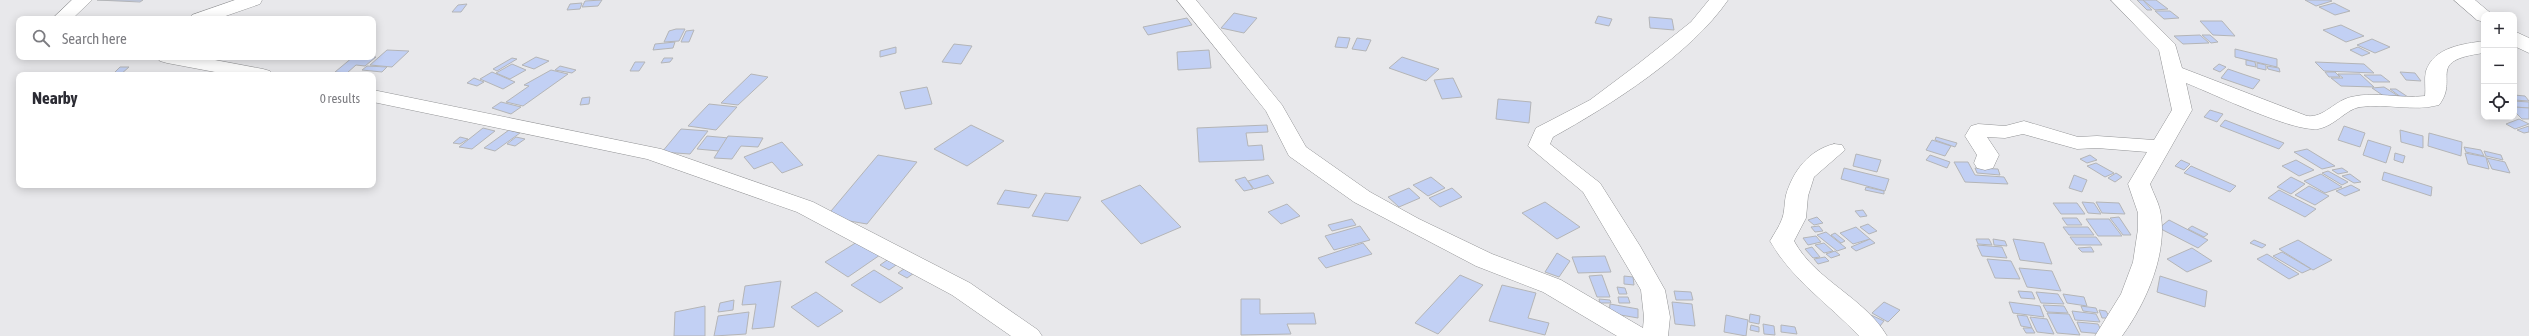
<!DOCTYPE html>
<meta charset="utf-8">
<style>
:root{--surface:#fff;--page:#f7f7f7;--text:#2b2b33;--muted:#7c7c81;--line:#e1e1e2}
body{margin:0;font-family:"Asap Condensed",sans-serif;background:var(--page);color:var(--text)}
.controls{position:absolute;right:12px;top:12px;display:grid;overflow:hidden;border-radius:8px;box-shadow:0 2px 10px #0003}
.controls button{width:36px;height:36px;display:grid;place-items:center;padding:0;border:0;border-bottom:1px solid var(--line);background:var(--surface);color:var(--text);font:20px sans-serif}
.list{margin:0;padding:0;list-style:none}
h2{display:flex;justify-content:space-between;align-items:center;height:52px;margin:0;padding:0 16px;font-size:17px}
h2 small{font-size:13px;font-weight:400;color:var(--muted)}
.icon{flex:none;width:22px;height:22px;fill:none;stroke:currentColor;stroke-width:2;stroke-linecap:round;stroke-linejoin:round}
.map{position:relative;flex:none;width:2529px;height:336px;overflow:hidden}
.search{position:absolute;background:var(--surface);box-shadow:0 2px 10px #0003;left:16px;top:16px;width:360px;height:44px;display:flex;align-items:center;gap:10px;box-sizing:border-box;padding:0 14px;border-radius:8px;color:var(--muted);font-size:15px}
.panel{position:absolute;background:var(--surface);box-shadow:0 2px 10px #0003;left:16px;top:72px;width:360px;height:116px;border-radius:8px}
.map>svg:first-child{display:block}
.building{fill:#c2d0f4;stroke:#b4b5b7}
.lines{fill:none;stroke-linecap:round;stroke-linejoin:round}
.minor-casing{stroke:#939496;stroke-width:1}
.minor{fill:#fff;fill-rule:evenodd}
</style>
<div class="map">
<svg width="2529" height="336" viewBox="0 0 2529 336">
<rect width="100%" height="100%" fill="#e8e8eb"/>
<g class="building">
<path d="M97,0H143L140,2Z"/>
<path d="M602,0L598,6L582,7L585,1Z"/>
<path d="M2137,0H2143L2152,10H2147Z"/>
<path d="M2143,0H2156L2168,9L2155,10Z"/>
<path d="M2305,0H2330L2332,1L2316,6Z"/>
<path d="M582,3L580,9L567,10L570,4Z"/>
<path d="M2334,3L2350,11L2335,15L2319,7Z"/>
<path d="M467,4L461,12H452L458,5Z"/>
<path d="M2155,11H2170L2179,18L2164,19Z"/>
<path d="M1234,13L1257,18L1244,33L1221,28Z"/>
<path d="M1598,16L1612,19L1609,26L1595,23Z"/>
<path d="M1649,17L1672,19L1674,30L1650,28Z"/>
<path d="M1187,18L1192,25L1148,35L1143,27Z"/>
<path d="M2200,21H2222L2235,36L2213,35Z"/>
<path d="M2341,25L2364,36L2346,42L2323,30Z"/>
<path d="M676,29H685L679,41L664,42L669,31Z"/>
<path d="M694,30L689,42H681L686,31Z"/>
<path d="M2200,35L2209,43L2183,44L2174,36Z"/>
<path d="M2202,35H2210L2218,42L2211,43Z"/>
<path d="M1338,37L1350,38L1347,48L1335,47Z"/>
<path d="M1357,38L1371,40L1366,51L1352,49Z"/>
<path d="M2372,39L2390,47L2375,53L2357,45Z"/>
<path d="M675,42L673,48L653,50L655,44Z"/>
<path d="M954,44L972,46L961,64L942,62Z"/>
<path d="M896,47V53L880,57V51Z"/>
<path d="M2358,47L2370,53L2362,56L2350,50Z"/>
<path d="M2235,49L2277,59V67L2235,57Z"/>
<path d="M387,50L409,51L392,67L370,65Z"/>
<path d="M1209,50L1211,68L1178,70L1177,52Z"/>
<path d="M353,57H376L365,66L356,65L347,73L335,72Z"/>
<path d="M536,57L549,61L534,69L522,65Z"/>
<path d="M1402,57L1439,69L1426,81L1389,68Z"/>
<path d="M512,58L517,59L497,71L493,69Z"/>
<path d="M664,58H673L670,62L661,63Z"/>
<path d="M2246,60L2255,62L2256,67L2246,65Z"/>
<path d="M635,62H645L639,71H630Z"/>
<path d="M2315,62L2364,64L2374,73L2324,71Z"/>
<path d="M2257,63L2266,65V70L2257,68Z"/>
<path d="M512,64L526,70L510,79L496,73Z"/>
<path d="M2219,64L2226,67L2220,72L2213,69Z"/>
<path d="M367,66L387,67L382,72L362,70Z"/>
<path d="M560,66L576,70L572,73L555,70Z"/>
<path d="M2267,66L2279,68L2280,72L2268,69Z"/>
<path d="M120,67H129L120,75H112Z"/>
<path d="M2228,69L2260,80L2253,89L2221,78Z"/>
<path d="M551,70L568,74L523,106L506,102L529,86L524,85Z"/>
<path d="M492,72L515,82L503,89L480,79Z"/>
<path d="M2325,72H2335L2340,77H2329Z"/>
<path d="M2400,72L2415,73L2421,81L2406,80Z"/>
<path d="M751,74L768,77L738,105L721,103Z"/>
<path d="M2338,74H2360L2374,87L2341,86L2331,78H2343Z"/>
<path d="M2364,75H2381L2390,82H2373Z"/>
<path d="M474,78L484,82L477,86L467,83Z"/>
<path d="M1453,78L1462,97L1442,99L1434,80Z"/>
<path d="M927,87L932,104L905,109L900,92Z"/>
<path d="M2384,87L2403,99L2391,101L2372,88Z"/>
<path d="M2390,89H2396L2408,97L2402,98Z"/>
<path d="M2514,95L2525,96L2529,101L2514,100Z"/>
<path d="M590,97L589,104L580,105L582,98Z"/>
<path d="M1498,99L1531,102L1529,123L1496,119Z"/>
<path d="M2514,101L2529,102V108L2514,107Z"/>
<path d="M501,102L521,107L511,114L492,108Z"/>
<path d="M709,104L737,107L716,130L688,126Z"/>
<path d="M2514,107L2529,108V119H2522L2514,111Z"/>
<path d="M2210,110L2223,114L2217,122L2204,117Z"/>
<path d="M2519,119L2529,124L2515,129L2506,124Z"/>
<path d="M2225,120L2284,143L2279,149L2220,126Z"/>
<path d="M971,125L1004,141L967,166L934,149Z"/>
<path d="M1267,125L1268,132L1246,133L1248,146L1262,145L1264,160L1199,162L1197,128Z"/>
<path d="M2344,126L2365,133L2360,147L2338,140Z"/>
<path d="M2529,126V132L2524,133L2517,130Z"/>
<path d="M483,128L495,131L472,149L459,147Z"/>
<path d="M681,129L708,131L690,154L662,152Z"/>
<path d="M509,130L520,133L495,151L484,148Z"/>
<path d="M2400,130L2423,136V148L2401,142Z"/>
<path d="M2429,133L2462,142L2461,156L2428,146Z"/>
<path d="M707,136L729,138L719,151L697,149Z"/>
<path d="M728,136L763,138L758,147L741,146L732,159L714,158Z"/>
<path d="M460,137L468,139L460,144L453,143Z"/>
<path d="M516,137L525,139L515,146L507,144Z"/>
<path d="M1936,137L1957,143L1955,147L1935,140Z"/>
<path d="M1932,140L1951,146L1945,156L1926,150Z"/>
<path d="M2368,140L2391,147L2386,163L2363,155Z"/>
<path d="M782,142L803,165L782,173L772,162L754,169L744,157Z"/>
<path d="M2464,147L2481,150L2484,156L2466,152Z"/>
<path d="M2307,149L2335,166L2322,169L2294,152Z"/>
<path d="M2484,151L2501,155L2503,160L2486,156Z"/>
<path d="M2395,153L2405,156L2403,163L2394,160Z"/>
<path d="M2465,153L2486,157L2489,169L2468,164Z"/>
<path d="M1856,154L1881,160L1877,172L1853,166Z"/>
<path d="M878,155L917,162L867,224L826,217Z"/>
<path d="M1930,155L1950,162L1947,168L1926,160Z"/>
<path d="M2090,155L2097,160L2087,163L2080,159Z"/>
<path d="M2487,158L2505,162L2510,173L2492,169Z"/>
<path d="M2181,160L2190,164L2184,170L2175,166Z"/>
<path d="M2296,160L2314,170L2299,176L2282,166Z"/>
<path d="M1954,162H1968L1975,175L2004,177L2008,184L1965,182Z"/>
<path d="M2096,163L2114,173L2105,177L2087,166Z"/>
<path d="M2191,166L2236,186L2230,192L2184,173Z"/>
<path d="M1844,168L1889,179L1885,191L1841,179Z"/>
<path d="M1975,168L1998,169L2000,175L1977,173Z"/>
<path d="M2342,168L2348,172L2338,174L2332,170Z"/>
<path d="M2328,171L2348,182L2342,185L2322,173Z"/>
<path d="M2384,172L2432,187L2431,196L2382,180Z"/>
<path d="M2116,173L2122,177L2115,182L2108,178Z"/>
<path d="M2321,174L2342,187L2325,193L2304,181Z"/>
<path d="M2350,174L2361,182L2354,183L2342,176Z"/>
<path d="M1268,175L1274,183L1254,189L1248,181Z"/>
<path d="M2074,175L2087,180L2082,192L2069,188Z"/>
<path d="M1245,177L1253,189L1244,191L1235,180Z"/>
<path d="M1431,177L1445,188L1428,196L1413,185Z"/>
<path d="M2291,177L2305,184L2291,194L2277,187Z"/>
<path d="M1140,185L1181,227L1141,244L1101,201Z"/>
<path d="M2351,185L2360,190L2345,196L2336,191Z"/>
<path d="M2309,186L2329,196L2315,205L2295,195Z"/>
<path d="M1866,187L1884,191V194L1865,190Z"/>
<path d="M1409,188L1420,198L1399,207L1388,197Z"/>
<path d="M1452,188L1462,197L1440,207L1429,198Z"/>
<path d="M1005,190L1037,195L1029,208L997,204Z"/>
<path d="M2279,190L2316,209L2305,217L2268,198Z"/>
<path d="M1045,193L1081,197L1068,221L1032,216Z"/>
<path d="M1545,202L1580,227L1557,239L1522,213Z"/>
<path d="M2082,202L2094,203L2101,214L2088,213Z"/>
<path d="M2096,202L2119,203L2125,214L2102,213Z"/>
<path d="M2053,203H2077L2085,214H2061Z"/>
<path d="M1287,204L1300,216L1281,224L1268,212Z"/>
<path d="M1863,210L1867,216L1860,217L1855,211Z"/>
<path d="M1817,217L1823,223L1814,225L1808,220Z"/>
<path d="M2119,217L2131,235H2123L2110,218Z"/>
<path d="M2062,218H2077L2082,225H2067Z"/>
<path d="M1352,219L1356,225L1332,231L1328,225Z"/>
<path d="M2086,219H2109L2122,236H2098Z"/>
<path d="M2169,220L2208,240L2198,248L2159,228Z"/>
<path d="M1868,224L1877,231L1869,234L1860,227Z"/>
<path d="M1360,226L1370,240L1334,250L1325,236Z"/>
<path d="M1819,226L1823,231L1815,232L1811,227Z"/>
<path d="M2192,226L2208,234L2204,237L2188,229Z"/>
<path d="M1856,227L1870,239L1853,244L1840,233Z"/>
<path d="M2063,227H2088L2094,235H2069Z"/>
<path d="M1826,232L1846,248L1837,251L1817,235Z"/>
<path d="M1835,233L1845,241L1841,243L1831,235Z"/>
<path d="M1816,236L1821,242L1808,245L1803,238Z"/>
<path d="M2070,237H2096L2102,245H2076Z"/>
<path d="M1870,239L1875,243L1856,251L1851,247Z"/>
<path d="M1976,239H1989L1992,245L1978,244Z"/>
<path d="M1993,239L2005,241L2007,246L1994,245Z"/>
<path d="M2013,239L2044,243L2052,264L2020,260Z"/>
<path d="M2254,240L2266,245L2262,248L2250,243Z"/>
<path d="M2298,240L2332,260L2313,270L2279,249Z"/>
<path d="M857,242L880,255L848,277L825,262Z"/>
<path d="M1363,243L1372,254L1326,268L1318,258Z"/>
<path d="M1824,243L1833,251L1824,253L1815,245Z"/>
<path d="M1977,245L2002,247L2007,258L1982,256Z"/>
<path d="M1812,247L1820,257L1813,258L1805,249Z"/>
<path d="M2091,247L2094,252H2082L2078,248Z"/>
<path d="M2192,248L2212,261L2187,272L2167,259Z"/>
<path d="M1835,251L1840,255L1831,258L1826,254Z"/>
<path d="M2282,252L2311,269L2302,273L2273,256Z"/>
<path d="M1557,253L1570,261L1559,277L1545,272Z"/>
<path d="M2267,254L2299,274L2289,279L2257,259Z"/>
<path d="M1605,256L1611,272L1578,273L1572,257Z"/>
<path d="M1825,257L1829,261L1818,264L1814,259Z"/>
<path d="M890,258L899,263L889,270L880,265Z"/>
<path d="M1987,259L2011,261L2020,279L1995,278Z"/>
<path d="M908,266L917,271L907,278L898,273Z"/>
<path d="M2019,268L2052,271L2061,291L2027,287Z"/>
<path d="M874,270L903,288L880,303L851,285Z"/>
<path d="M1460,275L1483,285L1438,334L1415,323Z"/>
<path d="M1602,275L1610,297H1597L1589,276Z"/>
<path d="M1624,276L1633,277L1634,285L1624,284Z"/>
<path d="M2160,276L2207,291L2205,307L2157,292Z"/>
<path d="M781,281L774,327L752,329L756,304L742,305L745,286Z"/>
<path d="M1502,285L1536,293L1528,318L1549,323L1545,335L1489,321Z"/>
<path d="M1617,287L1625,288L1627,294H1619Z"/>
<path d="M1674,291L1691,292L1693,300H1676Z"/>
<path d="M2018,291L2032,292L2035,299L2021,298Z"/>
<path d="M816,292L843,311L818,327L791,307Z"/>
<path d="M2036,292L2058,294L2064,304L2041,303Z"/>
<path d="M2063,294L2084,297L2087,306L2067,303Z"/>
<path d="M1618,297H1628L1630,303H1619Z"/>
<path d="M1241,299H1260V314L1314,313L1316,324H1287L1291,334L1241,335Z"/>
<path d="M1599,299L1610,300L1611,303H1600Z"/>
<path d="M734,300L733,310L718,312L720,303Z"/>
<path d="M1672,302L1692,304L1695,326L1675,324Z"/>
<path d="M1884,302L1900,310L1888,322L1872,313Z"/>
<path d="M2009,302L2040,306L2044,317L2013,313Z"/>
<path d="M1610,304L1638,309V318L1609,313Z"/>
<path d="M2043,305L2064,306L2068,313L2047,312Z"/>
<path d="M705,306V336H674L675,312Z"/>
<path d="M2081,306L2096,308L2098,313L2083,311Z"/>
<path d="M2099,310L2106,311L2110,318H2102Z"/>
<path d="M2072,311L2096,314L2100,322L2075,320Z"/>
<path d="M749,312L746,334L714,336L718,316Z"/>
<path d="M2047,313L2069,314L2080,335L2057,333Z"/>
<path d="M1750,314L1760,316L1759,324L1749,322Z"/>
<path d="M1726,315L1748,320L1746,336L1724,332Z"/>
<path d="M1871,315L1884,321L1880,326L1868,320Z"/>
<path d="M2017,315L2027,316L2032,328L2021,326Z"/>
<path d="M2030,317L2047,319L2054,334L2037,332Z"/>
<path d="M2077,322L2098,324L2103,334L2081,332Z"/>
<path d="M1763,324L1774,326L1775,335L1764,334Z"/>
<path d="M1751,325L1759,327V332L1750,330Z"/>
<path d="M1781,325L1795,327L1797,334L1781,332Z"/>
<path d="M2023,328H2032L2035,333H2026Z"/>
</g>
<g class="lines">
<g class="minor-casing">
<g id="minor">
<path d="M72,0H92L72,19H52Z"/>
<path d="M235,0H262L260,4L217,19H190L192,15Z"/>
<path d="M1177,0H1196L1282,105L1306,147L1370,192L1419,219L1492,254L1561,280L1643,328L1644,317L1641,290L1583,192L1528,146L1536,128L1590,100L1638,64L1691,22L1709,0H1728C1691,54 1611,105 1553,137L1550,144L1600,183L1640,246L1665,290L1670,317L1668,336H1617L1543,292L1476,266L1354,202L1289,156L1266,111Z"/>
<path d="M2111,0H2130L2175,44L2182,68L2307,116C2324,118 2334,101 2351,97C2375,91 2400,99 2425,96C2426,88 2424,79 2426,71C2434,47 2463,44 2484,41V53C2424,61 2460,78 2439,105C2413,112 2387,103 2360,107C2346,109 2335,126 2318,129C2292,132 2214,94 2186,83L2192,110L2150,184C2153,193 2158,201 2160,210C2169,252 2146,303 2122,336H2095L2121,294L2133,262L2138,229V213L2128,184L2147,152L2097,148L2077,149L2023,134L2005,138L1987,137L1999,155L1993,168L1985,170L1977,168L1974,163L1977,155L1965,136L1971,126L1978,124L2005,126L2024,121L2078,137L2097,136L2154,140L2172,110L2159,50Z"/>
<path d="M2454,0H2475L2493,15H2484V22L2477,20Z"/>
<path d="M2514,31L2529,38V53L2514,46Z"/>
<path d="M157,57H199L263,69L270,71L273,75H231L167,63L160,61Z"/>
<path d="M373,90L661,149L813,202L970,283L1038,330L1042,336H1011L952,295L797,212L647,159L373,102Z"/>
<path d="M1834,144L1842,145L1845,150L1814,177L1808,196L1806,218L1794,241C1816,281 1864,297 1887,336H1859C1829,304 1792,280 1770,241C1774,234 1779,227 1782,219C1785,212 1784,203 1786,195C1793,171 1809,150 1834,144Z"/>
</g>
</g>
<use href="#minor" class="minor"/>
</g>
</svg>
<div class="controls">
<button>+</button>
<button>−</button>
<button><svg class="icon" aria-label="locate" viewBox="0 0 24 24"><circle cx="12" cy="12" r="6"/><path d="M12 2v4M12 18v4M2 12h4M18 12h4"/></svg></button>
</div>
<div class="search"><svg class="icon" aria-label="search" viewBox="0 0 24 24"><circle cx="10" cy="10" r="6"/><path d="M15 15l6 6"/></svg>Search here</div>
<section class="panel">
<h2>Nearby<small>0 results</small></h2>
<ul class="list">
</ul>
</section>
</div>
